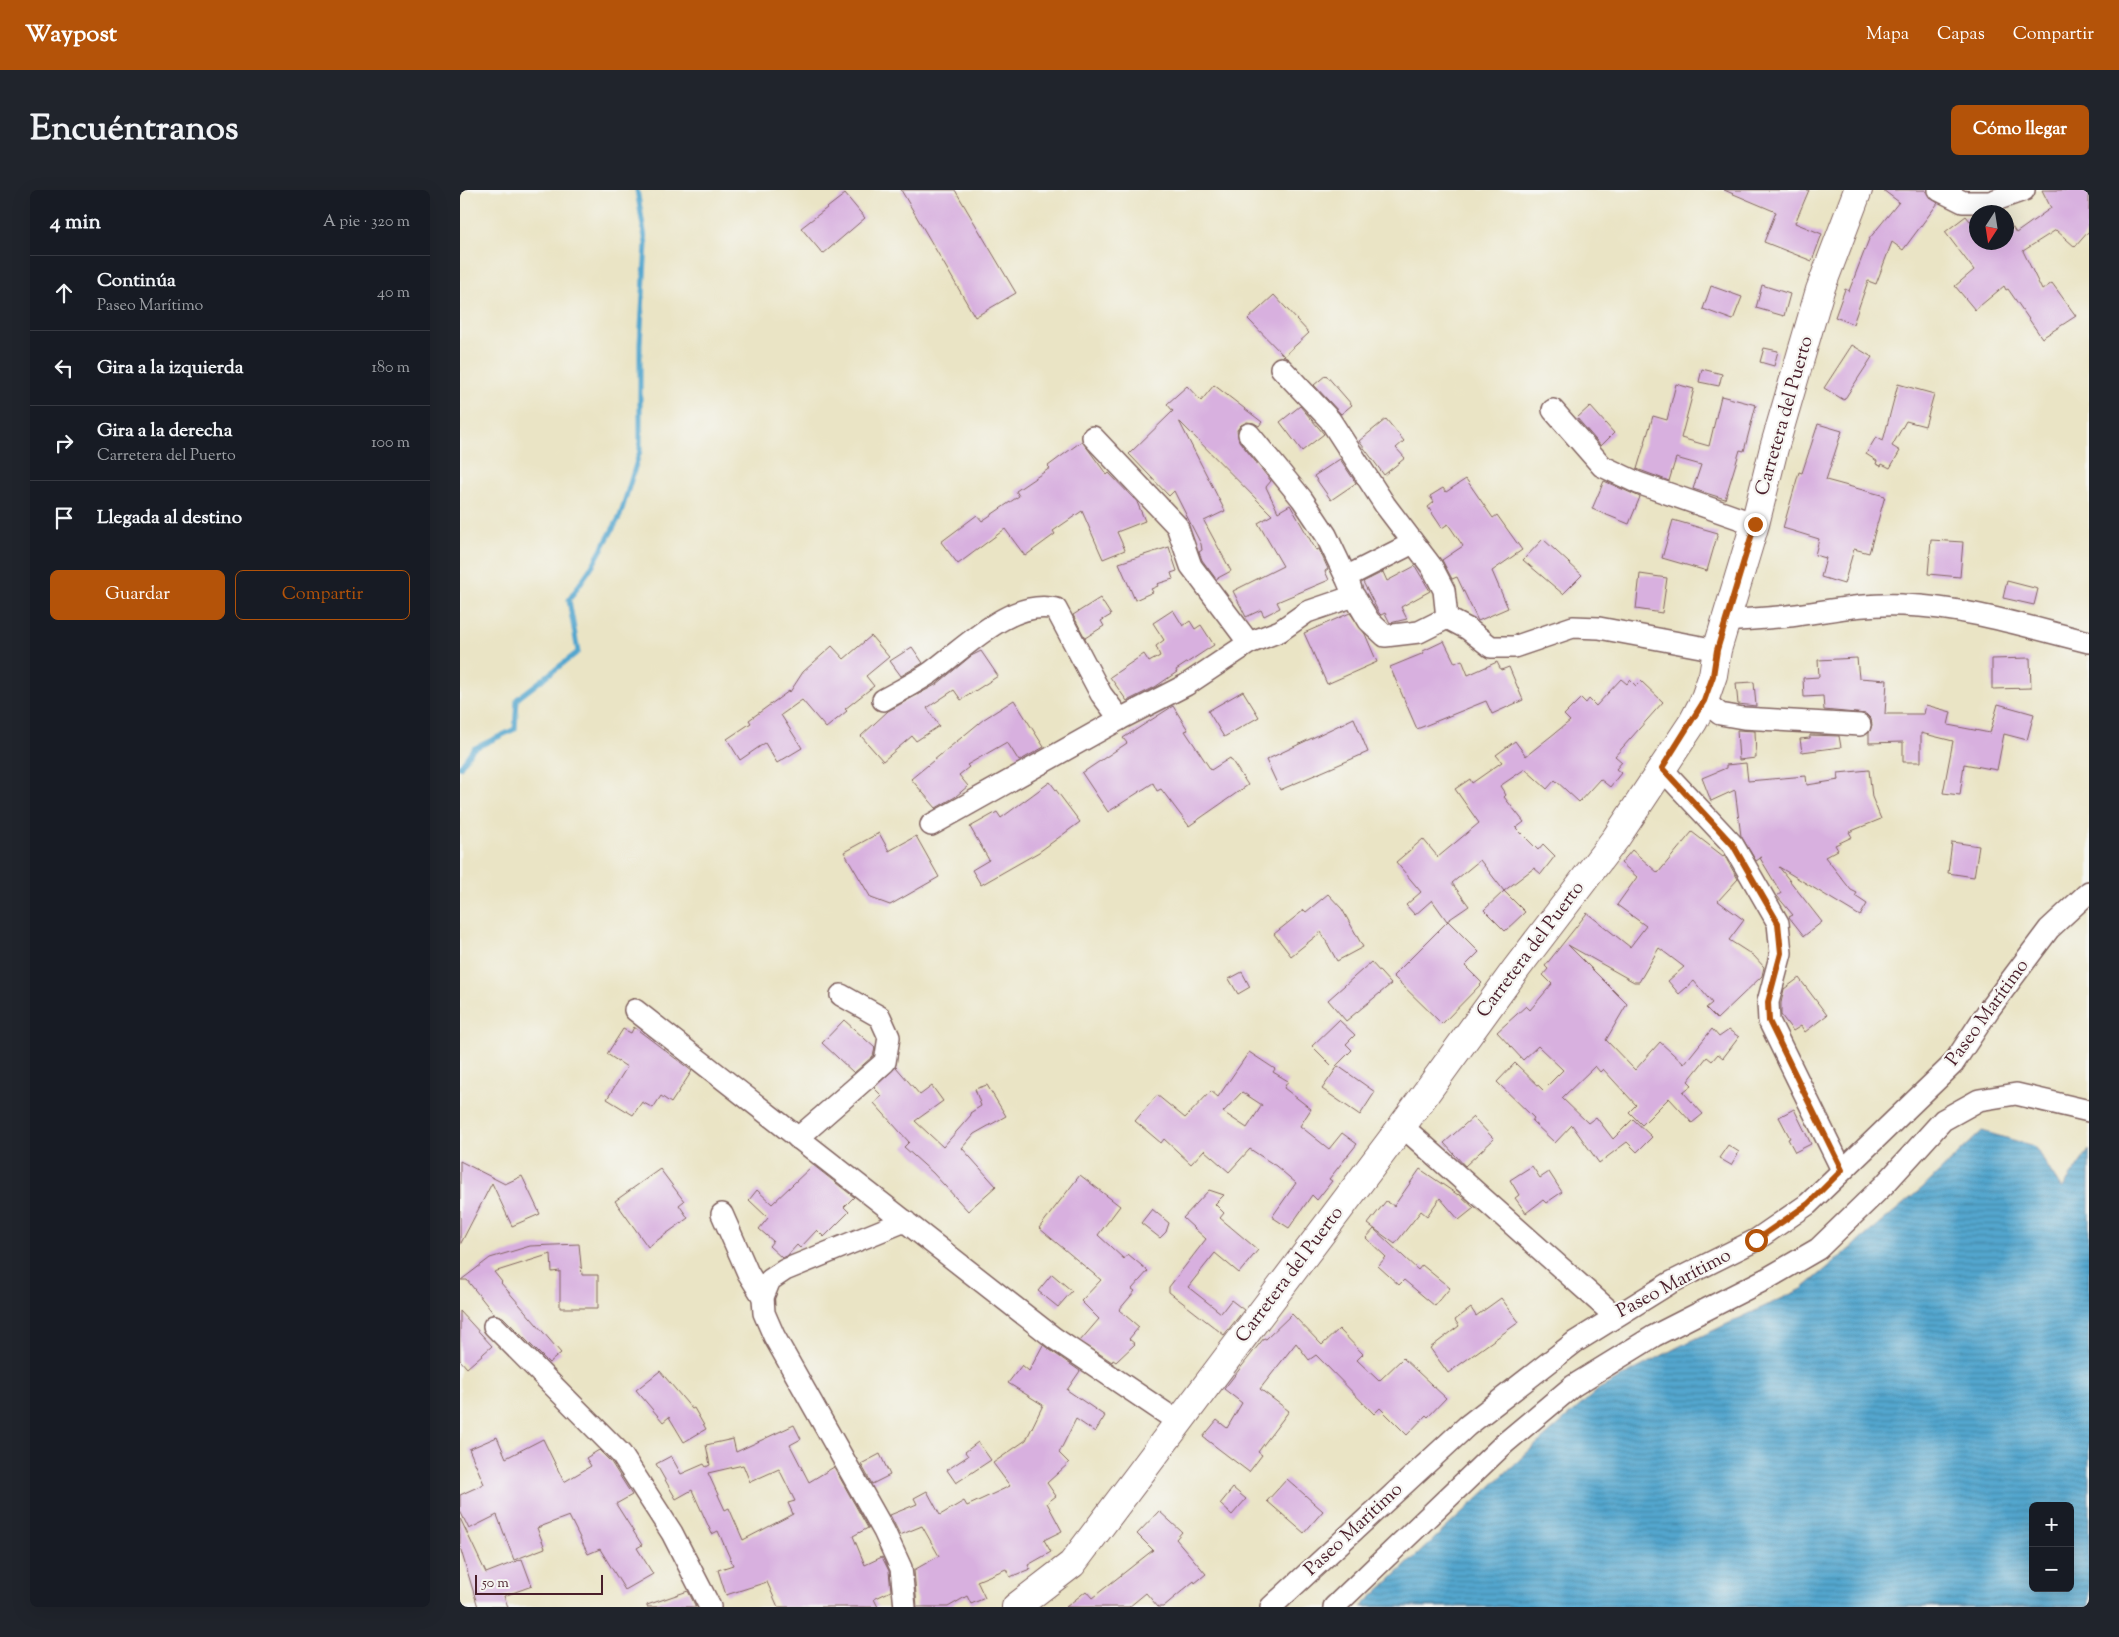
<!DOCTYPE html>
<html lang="es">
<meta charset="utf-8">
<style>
:root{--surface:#171b24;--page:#20242c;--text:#f1f3f6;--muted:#9ea1a6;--line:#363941;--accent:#b45309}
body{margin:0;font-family:"Sorts Mill Goudy",serif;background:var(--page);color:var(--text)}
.controls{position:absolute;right:15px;bottom:15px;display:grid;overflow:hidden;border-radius:8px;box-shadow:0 5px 20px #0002}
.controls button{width:45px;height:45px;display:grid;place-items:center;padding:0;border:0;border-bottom:1px solid var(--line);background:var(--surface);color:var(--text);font:25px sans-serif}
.compass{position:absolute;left:1509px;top:15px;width:45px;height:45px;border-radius:50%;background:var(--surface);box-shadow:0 5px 20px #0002;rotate:192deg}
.scale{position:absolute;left:15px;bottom:12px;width:128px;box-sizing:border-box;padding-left:5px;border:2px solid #4a1f2b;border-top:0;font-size:14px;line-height:18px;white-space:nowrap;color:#4a1f2b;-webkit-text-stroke:4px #f6f6f2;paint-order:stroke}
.stop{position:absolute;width:15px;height:15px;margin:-11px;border:4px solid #b45309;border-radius:50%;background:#fff}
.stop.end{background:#b45309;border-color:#fff;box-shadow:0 1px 5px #0008}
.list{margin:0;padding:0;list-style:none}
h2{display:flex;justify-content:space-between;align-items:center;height:65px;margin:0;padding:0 20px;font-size:21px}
h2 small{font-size:16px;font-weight:400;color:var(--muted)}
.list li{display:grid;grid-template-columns:32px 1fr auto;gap:15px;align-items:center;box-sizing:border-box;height:75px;padding:0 20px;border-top:1px solid var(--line)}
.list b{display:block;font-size:19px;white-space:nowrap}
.list p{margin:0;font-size:16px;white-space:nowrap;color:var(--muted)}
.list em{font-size:16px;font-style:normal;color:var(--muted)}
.actions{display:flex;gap:10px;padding:15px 20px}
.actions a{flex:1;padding:11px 0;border:1px solid var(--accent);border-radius:8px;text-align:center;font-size:18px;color:var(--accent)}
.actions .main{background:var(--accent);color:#fff}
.icon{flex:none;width:28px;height:28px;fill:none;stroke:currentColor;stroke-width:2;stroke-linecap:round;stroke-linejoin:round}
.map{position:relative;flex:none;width:1629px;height:1417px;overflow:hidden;border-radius:8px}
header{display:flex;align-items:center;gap:30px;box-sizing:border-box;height:70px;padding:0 25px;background:var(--accent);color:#fff}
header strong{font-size:24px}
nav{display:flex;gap:28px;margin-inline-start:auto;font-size:18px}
.intro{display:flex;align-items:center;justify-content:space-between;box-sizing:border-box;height:120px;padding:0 30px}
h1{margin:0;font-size:35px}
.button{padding:12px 22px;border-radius:8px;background:var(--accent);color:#fff;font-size:18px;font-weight:700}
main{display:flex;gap:30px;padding:0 30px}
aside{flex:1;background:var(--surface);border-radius:8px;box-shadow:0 5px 20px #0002}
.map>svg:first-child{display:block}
.water{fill:url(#water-rules);stroke:#4e627c;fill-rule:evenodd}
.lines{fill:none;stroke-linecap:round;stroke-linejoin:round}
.stream{stroke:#52a6ce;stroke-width:5}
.building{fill:#d8b0df;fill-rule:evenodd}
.minor-casing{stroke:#826461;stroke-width:24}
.major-casing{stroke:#826461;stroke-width:30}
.minor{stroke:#fff;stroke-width:21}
.major{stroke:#fff;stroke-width:28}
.route{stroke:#b45309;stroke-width:6}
.labels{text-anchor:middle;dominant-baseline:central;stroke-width:4.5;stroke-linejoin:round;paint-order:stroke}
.street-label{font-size:19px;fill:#4a1f2b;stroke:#f6f6f2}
</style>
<header>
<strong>Waypost</strong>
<nav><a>Mapa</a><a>Capas</a><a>Compartir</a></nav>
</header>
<div class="intro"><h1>Encuéntranos</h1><a class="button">Cómo llegar</a></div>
<main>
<aside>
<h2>4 min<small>A pie · 320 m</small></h2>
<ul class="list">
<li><svg class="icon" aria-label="ahead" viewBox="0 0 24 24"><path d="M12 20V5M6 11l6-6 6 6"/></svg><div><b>Continúa</b><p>Paseo Marítimo</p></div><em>40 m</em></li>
<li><svg class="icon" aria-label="left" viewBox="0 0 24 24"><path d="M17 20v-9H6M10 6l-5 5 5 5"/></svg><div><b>Gira a la izquierda</b></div><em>180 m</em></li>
<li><svg class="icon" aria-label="right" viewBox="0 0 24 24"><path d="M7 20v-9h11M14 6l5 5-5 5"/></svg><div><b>Gira a la derecha</b><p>Carretera del Puerto</p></div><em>100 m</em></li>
<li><svg class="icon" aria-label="arrive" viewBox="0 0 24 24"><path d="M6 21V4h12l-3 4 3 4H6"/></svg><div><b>Llegada al destino</b></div></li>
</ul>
<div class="actions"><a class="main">Guardar</a><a>Compartir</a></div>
</aside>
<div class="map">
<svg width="1629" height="1417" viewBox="0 0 1629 1417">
<defs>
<pattern id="water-rules" width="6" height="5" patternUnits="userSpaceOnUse" patternTransform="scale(1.25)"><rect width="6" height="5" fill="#52a6ce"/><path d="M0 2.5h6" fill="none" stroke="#4687a7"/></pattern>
</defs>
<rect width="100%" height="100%" fill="#f6f6f2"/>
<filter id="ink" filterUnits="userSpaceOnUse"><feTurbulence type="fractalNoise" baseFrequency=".02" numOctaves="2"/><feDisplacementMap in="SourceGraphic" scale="10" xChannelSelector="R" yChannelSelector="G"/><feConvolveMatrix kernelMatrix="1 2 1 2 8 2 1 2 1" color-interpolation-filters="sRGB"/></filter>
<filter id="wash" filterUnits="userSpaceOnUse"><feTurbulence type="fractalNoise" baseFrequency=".0096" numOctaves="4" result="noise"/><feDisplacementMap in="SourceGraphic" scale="20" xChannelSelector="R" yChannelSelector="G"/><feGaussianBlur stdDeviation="1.12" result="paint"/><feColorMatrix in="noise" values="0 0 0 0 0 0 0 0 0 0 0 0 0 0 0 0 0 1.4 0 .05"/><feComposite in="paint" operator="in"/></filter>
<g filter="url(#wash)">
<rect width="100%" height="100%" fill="#eae4c5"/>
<path class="water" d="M1522,941L1574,956L1602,999L1629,960V1417H901L1071,1259L1139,1199L1218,1157L1342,1099L1467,994ZM1573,1316H1610V1398H1573Z"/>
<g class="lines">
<path class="stream" d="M0,577L13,559L55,539L57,509L118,462L109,410L134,373L160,326L180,261V154L186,54L177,0"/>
</g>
<g id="blocks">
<g class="building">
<path d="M441,0H495L556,103L515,127Z"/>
<path d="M1264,0H1349L1335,33L1362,44L1352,71L1304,52L1316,22Z"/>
<path d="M1423,0H1465L1469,7L1478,13L1443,60L1432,52L1416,94L1408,91L1393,134L1375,127L1385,99L1389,101L1409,49L1439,12Z"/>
<path d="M1582,0H1629V41L1615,57L1596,40L1563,61L1582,100L1592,93L1616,126L1582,148L1548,99L1546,100L1544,96L1515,120L1495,96L1514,80L1485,42L1506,26L1510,31L1516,28V52H1546V27L1556,43L1591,18Z"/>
<path d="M385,4L405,28L363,64L341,38Z"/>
<path d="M1302,95L1330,104L1324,126L1296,118Z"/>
<path d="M1251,96L1282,107L1273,130L1243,119Z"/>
<path d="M814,105L849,143L824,166L788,129Z"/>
<path d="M1392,155L1412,167L1384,210L1364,198Z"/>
<path d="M1304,158L1318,161L1314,176L1300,172Z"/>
<path d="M1242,179L1262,184L1259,196L1239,192Z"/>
<path d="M866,185L892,215L881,224L854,195Z"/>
<path d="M1216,194L1234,199L1221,248L1249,256L1261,206L1296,215L1284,261L1280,260L1265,309L1233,299L1241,275L1216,268L1209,291L1177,279L1193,226L1207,230Z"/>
<path d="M1438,194L1474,204L1465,236L1446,231L1432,256L1440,261L1430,278L1422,274L1421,276L1416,274L1417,271L1406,264L1416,247L1423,251Z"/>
<path d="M754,195L802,232L799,236L794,233L787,232L781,235L777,240L779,251L811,291L806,297L818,322L830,315L856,360L859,359L868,379L865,381L869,390L817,412L820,418L804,426L801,420L786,427L773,401L823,376L798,333L812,325L719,231L765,321L744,331L771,381L756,389L742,370L739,362L742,360L741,354L714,301L709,306L669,264L713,221L707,214L727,196L741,211Z"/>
<path d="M840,216L864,244L842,261L820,232Z"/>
<path d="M1130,216L1154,243L1141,256L1117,228Z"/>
<path d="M926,229L944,251L936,258L945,268L924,285L899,251Z"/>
<path d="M1358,234L1382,241L1366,290L1425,306L1409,363L1394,359L1384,394L1361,387L1366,368L1355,365L1359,349L1323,338L1339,282L1342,283Z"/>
<path d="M622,251L647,285L649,283L677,312L685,331L657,342L665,360L643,369L622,321L593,341L595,344L565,366L545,339L498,374L481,352L517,325L522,331L559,306L556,301L590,278L588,276Z"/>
<path d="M880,269L896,293L871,310L854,286Z"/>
<path d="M1006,289L1033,328L1037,325L1062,360L1032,381L1048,418L1018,431L997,387L992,389L982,370L1003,356L988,334L982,338L968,317L974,312L970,306L983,298L986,302Z"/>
<path d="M1144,291L1180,307L1169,334L1132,319Z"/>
<path d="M1213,330L1258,343L1247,381L1202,368Z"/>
<path d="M1083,349L1122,385L1103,404L1063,370Z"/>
<path d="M1471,350L1503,352L1500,387L1468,384Z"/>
<path d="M709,357L717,381L711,383L713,389L697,394L698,396L691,399L693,402L675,410L659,373Z"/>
<path d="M955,376L970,401L941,417L947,429L930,433L925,423L921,425L919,423L903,392L923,382L927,391Z"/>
<path d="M1180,384L1207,388L1202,423L1176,419Z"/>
<path d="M1547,391L1578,399L1574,415L1543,408Z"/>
<path d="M640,408L651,425L641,431L644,436L625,448L613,425Z"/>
<path d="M713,420L723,436L730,431L735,439L741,435L754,455L716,480L717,482L695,497L667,511L650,487L684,464L689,472L700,466L696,456L704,450L693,433Z"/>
<path d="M890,423L905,444L917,472L867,494L844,443Z"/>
<path d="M411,446L429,467L406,486L414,496L385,519L387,521L366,538L342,510L321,525L342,558L317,573L305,553L280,570L267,549L291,533L289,530L329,501L330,502L343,482L372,456L384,469Z"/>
<path d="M984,451L995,473L1002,470L1008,485L1037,472L1041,480L1049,477L1063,510L1032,524L1026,511L957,539L930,477L964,463L963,461Z"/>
<path d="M452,457L463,473L441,486L430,471Z"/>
<path d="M521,461L538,486L501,510L494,500L467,518L479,536L456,551L452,546L423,571L401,546L428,521L477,494L511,466Z"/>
<path d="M1397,468L1399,488L1427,490L1425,524H1464L1466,515L1491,522L1488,535L1530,543L1538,514L1574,524L1567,550L1544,544L1537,580L1504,574L1500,605L1483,603L1493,551L1461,543V572H1443V552L1409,553V543L1412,535L1411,529L1406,524L1364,520L1363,506L1344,507L1343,488L1359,487L1358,470Z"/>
<path d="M1570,468L1571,498L1532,499V469Z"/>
<path d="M1161,489L1167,494L1170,490L1176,496L1181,491L1203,512L1155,566L1162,572L1156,579L1161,583L1150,597L1140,589L1119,612L1095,590L1087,599L1065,579L1040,596L1046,605L1044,607L1064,632L1056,638L1078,660L1083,654L1095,666L1081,684L1074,678L1044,701L1020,670L992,693L1009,716L987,731L972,710L955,725L946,715L961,702L936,672L963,649L978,667L1019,633L995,599L1010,589L1012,593L1042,572L1036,565L1055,551L1066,566L1110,531L1104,525L1121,508L1126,513L1129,509L1136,516Z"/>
<path d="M1294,492L1296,516L1278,514L1276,493Z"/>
<path d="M783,501L799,527L764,547L748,521Z"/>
<path d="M554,510L584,557L559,571L547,552L507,575L509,577L499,585L508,596L495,607L476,618L451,589L524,529Z"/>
<path d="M713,516L728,540L725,541L751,580L770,568L788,595L729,636L701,599L697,601L693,593L648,622L622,583L667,553L663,548Z"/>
<path d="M894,528L908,562L820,600L806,570Z"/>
<path d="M1277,540L1295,541L1296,568L1279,570Z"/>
<path d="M1350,545L1379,546L1381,557L1342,562L1340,549L1350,548Z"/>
<path d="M1286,573L1288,591L1346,586L1347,595L1379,590L1378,583L1409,580L1412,607L1421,629L1389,642L1392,647L1375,655L1378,660L1365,667L1391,700L1397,703L1395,706L1407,714L1400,726L1319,677L1362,732L1344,746L1329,727L1333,725L1317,706L1321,703L1300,668L1302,667L1296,671L1281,646L1275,600L1251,611L1242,588L1266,578V575Z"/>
<path d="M590,592L620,632L579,662L521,695L512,680L529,670L510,637L537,622L541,628Z"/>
<path d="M1232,642L1263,666L1264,665L1278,689L1258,711L1284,730L1269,750L1294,766L1304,777L1302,786L1257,829L1246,818L1252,813L1234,791L1219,804L1208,791L1224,777L1199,758L1179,792H1174L1108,755L1167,814L1146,850L1175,880L1200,852L1224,874L1252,839L1259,847L1269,840L1279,847L1263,868L1258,864L1252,871L1247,867L1228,891L1232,895L1223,902L1243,924L1232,933L1209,908L1182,935L1169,922L1176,915L1143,879L1140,882L1135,876L1102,908L1128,933L1136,927L1153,949L1173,929L1192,947L1177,962L1167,952L1139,973L1112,935L1095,953L1072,931L1074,928L1037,892L1055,873L1083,900L1103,880L1078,856L1063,870L1037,842L1066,816L1070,820L1092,794L1083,785L1088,779L1085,776L1127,723L1170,757L1186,736L1157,715L1177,687L1161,673L1172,660L1198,683Z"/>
<path d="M419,643L429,661L456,646L479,687L430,715L411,708L384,662Z"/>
<path d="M1492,652L1519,656L1514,687L1488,683Z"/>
<path d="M1044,701L1065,722L1045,741L1024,720Z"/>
<path d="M868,704L882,719L903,757L877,771L861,742L831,766L814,744L844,720L846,722Z"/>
<path d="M988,731L1019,762L1005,776L1022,793L982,834L933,786Z"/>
<path d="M911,772L931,794L886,831L868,810Z"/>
<path d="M782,782L790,797L778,804L769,789Z"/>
<path d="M1339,788L1367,825L1345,842L1341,836L1333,841L1321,825V813L1324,799Z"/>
<path d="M384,830L415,858L413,866L394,883L362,853Z"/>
<path d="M879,830L895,845L886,854L892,860L874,878L852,856Z"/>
<path d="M174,837L232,881L211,913L201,906L193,918L182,912L173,925L147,909L167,877L147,864L163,839L171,843Z"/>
<path d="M789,862L815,879L813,882L828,891L824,898L851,919L840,936L869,959L882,943L897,954L869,989L872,991L857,1010L852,1005L829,1038L812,1027L836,993L816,976L790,959L769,982L744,960L731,974L704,949L701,953L675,931L697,905L725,928L751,901L758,907ZM782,902L802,915L787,938L763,922Z"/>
<path d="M878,876L915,902L900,925L862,899Z"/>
<path d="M436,877L460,905L472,896L483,911L455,931L483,957L511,925L510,923L521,916L515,899L527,895L546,926L514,944L502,958L536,996L508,1021L473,983L444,957L449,952L414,913L422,906L414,898Z"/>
<path d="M1334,919L1351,954L1335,962L1328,949L1330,948L1319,927Z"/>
<path d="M1013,927L1034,949L1005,976L984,953Z"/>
<path d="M1268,955L1279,962L1271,975L1259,968Z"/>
<path d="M0,971L45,994L62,986L80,1024L52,1036L32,993L0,1055Z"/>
<path d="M353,975L394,1007L384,1017L389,1022L364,1047L357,1040L340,1058L337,1055L327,1066L322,1068L309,1056L313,1051L299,1039L308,1028L289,1010L297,1000L312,1014Z"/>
<path d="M1072,976L1080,988L1089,982L1102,1002L1086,1013L1083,1010L1066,1023L1055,1008L1059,1005L1050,990Z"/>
<path d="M200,979L224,1011L219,1015L228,1028L188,1057L155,1011Z"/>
<path d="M960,979L998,1005L999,1004L1014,1018L999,1030L980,1008L967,1026L961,1021L935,1054L908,1034L926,1011L934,1016Z"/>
<path d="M620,985L660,1016L638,1045L664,1069L668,1064L688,1081L672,1099L675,1101L659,1120L679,1137L669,1149L675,1154L656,1172L653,1170L652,1172L620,1151L639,1129L621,1111L641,1090L579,1038Z"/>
<path d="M749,1000L764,1005L755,1014L764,1023L760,1028L798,1060L779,1083L755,1063L728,1097L761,1123L771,1110L784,1120L764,1145L709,1102V1097L746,1049L723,1028Z"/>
<path d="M692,1019L709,1033L706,1042L700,1048L681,1033Z"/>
<path d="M914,1039L958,1080L962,1075L990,1098L975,1116L944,1090L939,1095L918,1076L926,1067L906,1048Z"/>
<path d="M119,1054L122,1085H138V1118H100V1081L92,1082L91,1064L34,1082L42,1092L41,1093L101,1163L89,1173L43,1127L34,1124L7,1090H1L30,1068L70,1056Z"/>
<path d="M592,1084L612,1101L598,1117L578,1101Z"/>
<path d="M1041,1108L1059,1132L988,1183L970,1158L999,1136L995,1130L1011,1118L1016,1126Z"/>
<path d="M0,1121L32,1156L7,1178L0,1170Z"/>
<path d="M832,1124L862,1155L879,1139L903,1164L897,1170L919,1191L943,1168L986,1208L968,1227L966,1225L947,1245L920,1218L914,1224L856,1165L849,1170L836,1153L800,1199L829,1221L798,1262L802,1265L789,1282L743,1247L757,1230L767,1238L782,1213L764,1199L804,1148L806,1149Z"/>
<path d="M583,1155L620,1181L607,1200L645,1226L635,1242L616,1229L599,1263L609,1273L587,1293L596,1306L587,1313L602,1341L584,1350L591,1362L568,1375L570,1379L550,1387L546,1379L517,1391L525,1408L511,1414L507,1406L488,1417H457L454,1380L479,1366L462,1336L440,1345L430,1325L457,1314L454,1308L467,1301L480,1325L504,1311L507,1316L550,1296L533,1273L566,1250L583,1215L548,1193L562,1175L569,1181Z"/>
<path d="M200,1181L232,1219L234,1218L246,1239L224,1252L209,1227L203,1232L176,1200Z"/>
<path d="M334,1235L341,1249L330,1255L349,1292L374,1277L408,1338L393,1346L405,1375L422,1367L429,1381L431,1401L414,1409L418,1417H318L307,1392L266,1405L258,1380L273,1375L258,1341L252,1344L232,1300L216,1309L196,1274L211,1266L221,1284L244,1274L246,1277L250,1275L246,1255L273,1249L276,1262ZM283,1275L290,1292L319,1279L335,1311L328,1313L333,1324L283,1350L269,1318L265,1320L248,1283Z"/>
<path d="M37,1247L46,1268L83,1249L104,1292L131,1276L126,1268L139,1260L151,1272L172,1305L156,1314L182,1355L177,1358L193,1384L165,1400L140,1359L128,1364L109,1326L77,1338L85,1358L54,1370L37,1325L9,1339L0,1321V1305L24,1294L9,1259Z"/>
<path d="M518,1252L531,1270L496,1293L487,1280L508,1266L505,1262Z"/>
<path d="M420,1264L430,1285L412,1294L401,1274Z"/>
<path d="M827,1289L863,1321L844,1343L807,1311Z"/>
<path d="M773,1298L786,1309L772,1325L760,1314Z"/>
<path d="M699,1321L722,1342L716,1349L746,1384L735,1393L734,1391L703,1417H698L686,1403L669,1417H606L626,1401L632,1408L693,1360L677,1344Z"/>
<path d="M0,1328L26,1383L62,1369L72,1396L44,1406L48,1417H18L0,1357Z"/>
<path d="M228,1401L236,1417H187V1415Z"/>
</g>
</g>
</g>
<g filter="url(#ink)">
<use href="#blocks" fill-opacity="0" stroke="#826461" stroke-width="1"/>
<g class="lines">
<g class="minor-casing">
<g id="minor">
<path d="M1479,0L1503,12H1530L1564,0"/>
<path d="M821,178L870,230L925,315L972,377L984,400L987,428"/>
<path d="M1093,220L1142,276L1178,293L1295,334"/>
<path d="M789,244L842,309L866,345L886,387"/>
<path d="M633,247L717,336L731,376L789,453"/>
<path d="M891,399L886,387L953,353"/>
<path d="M1265,431C1289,429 1314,428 1337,425C1373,420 1407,413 1443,415C1506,417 1568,437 1629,452"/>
<path d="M423,510C439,501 455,493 470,483C505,458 551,408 596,419L641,504L660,529L726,495L789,453L820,441L847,422L894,406L909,431L925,446L959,442L987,428L1008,439L1031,457H1054L1113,437L1139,438L1257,460"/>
<path d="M1244,511L1260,524L1283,528L1400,535"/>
<path d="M1202,579L1273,655L1318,733L1321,763L1308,812L1309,831L1382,980"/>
<path d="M471,635L660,529"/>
<path d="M175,820L594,1148L720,1233"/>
<path d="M942,936L1155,1126"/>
<path d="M338,948L425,872L429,847L420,827L381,805"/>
<path d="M262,1024L288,1083L303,1107"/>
<path d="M34,1136L161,1264L212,1343L250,1417"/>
<path d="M445,1417L441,1378L424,1341L314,1146L304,1123L303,1107L310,1090L325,1080L445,1031"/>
<path d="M811,1417L1007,1236L1115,1152L1210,1093L1296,1050L1348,1014L1493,874L1530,818L1589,739L1629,702"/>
<path d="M874,1417L1045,1253L1113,1196L1194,1146L1308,1088L1358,1059L1425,994L1483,930L1519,910L1556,904L1629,921"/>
</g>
</g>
<g class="major-casing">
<path id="major" d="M556,1417L612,1374L942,936L1056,779L1156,648L1233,532L1244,511L1253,485L1257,460L1295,334L1314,258L1360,100L1398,0"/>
</g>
<use href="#minor" class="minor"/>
<use href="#major" class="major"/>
</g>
</g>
<g class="lines" filter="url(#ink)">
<path class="route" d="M1295,334L1257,460L1253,486L1244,511L1202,578L1273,655L1318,733L1321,763L1308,812L1309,831L1382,980L1348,1014L1296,1050"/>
</g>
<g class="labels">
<g class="street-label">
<text transform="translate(1325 226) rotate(-74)">Carretera del Puerto</text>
<text transform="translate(1071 760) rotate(-53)">Carretera del Puerto</text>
<text transform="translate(1528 823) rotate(-54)">Paseo Marítimo</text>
<text transform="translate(830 1085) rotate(-53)">Carretera del Puerto</text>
<text transform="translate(1214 1094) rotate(-28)">Paseo Marítimo</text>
<text transform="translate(894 1340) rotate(-43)">Paseo Marítimo</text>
</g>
</g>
</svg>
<div class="controls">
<button>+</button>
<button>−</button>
</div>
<svg class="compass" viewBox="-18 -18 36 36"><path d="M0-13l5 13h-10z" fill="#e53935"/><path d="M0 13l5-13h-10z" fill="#9ea1a6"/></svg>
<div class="scale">50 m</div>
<div class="stop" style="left:1296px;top:1050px"></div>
<div class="stop end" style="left:1295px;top:334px"></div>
</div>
</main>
